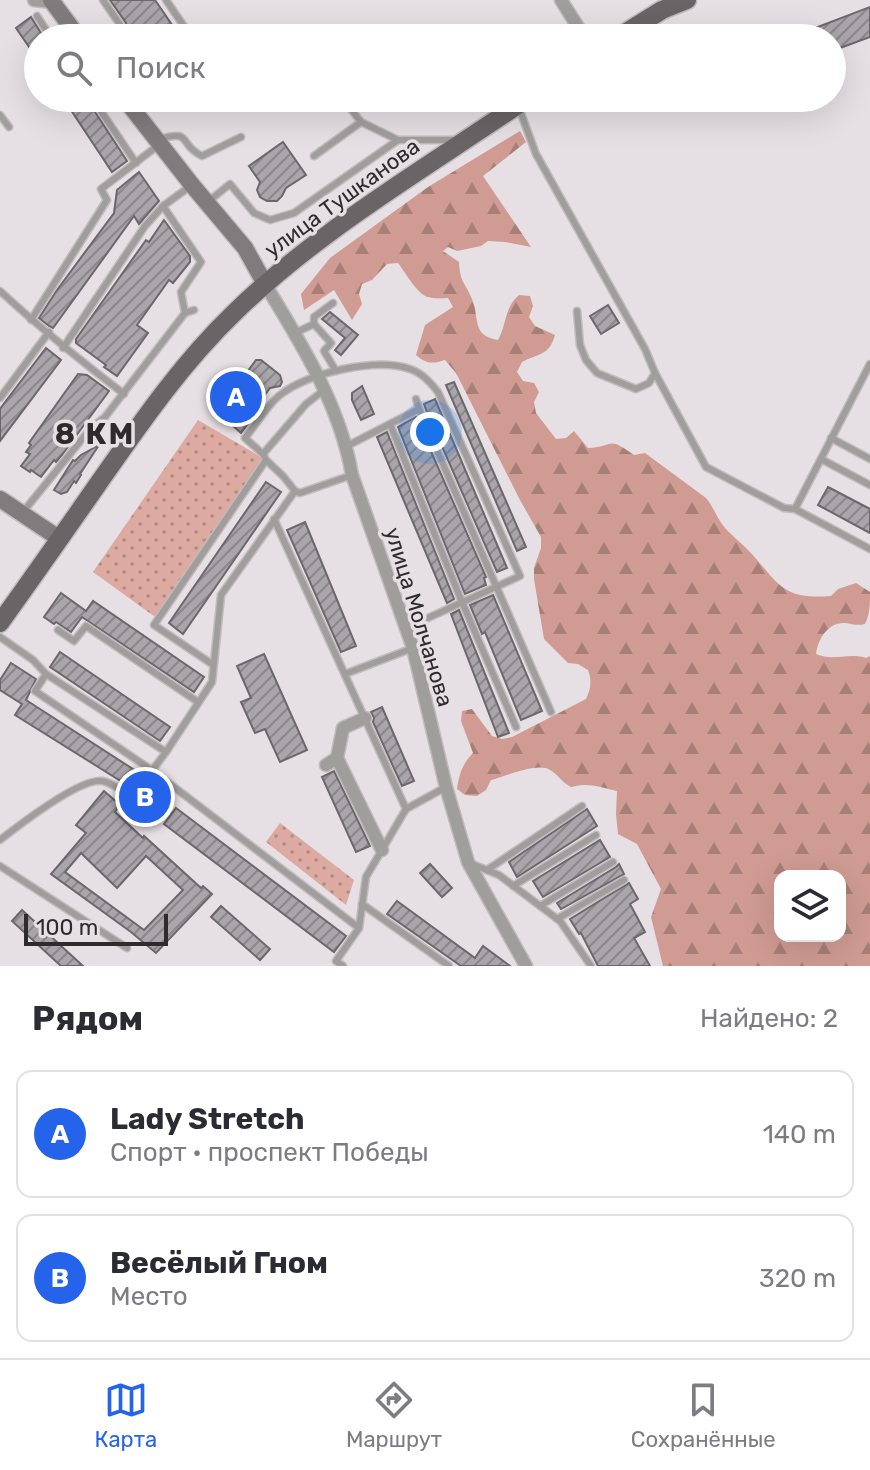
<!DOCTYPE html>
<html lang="ru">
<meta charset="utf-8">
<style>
:root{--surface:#fff;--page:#f2f2f3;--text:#2b2b33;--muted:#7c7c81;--line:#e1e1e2;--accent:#2563eb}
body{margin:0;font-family:Rubik,sans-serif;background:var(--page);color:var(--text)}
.controls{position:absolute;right:24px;bottom:24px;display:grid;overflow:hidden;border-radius:16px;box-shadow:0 8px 32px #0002}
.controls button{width:72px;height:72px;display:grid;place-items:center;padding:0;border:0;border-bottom:2px solid var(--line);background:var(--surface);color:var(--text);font:40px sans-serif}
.scale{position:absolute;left:24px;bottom:20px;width:144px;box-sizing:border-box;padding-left:8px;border:4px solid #2d2b2c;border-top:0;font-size:22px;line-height:28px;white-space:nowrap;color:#2d2b2c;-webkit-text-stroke:6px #e6dfe3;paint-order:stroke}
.you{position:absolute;left:430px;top:432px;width:28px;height:28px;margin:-20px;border:6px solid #fff;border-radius:50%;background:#1a73e8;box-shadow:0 0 0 12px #1a73e833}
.badge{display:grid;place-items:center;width:52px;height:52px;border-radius:50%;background:var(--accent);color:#fff;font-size:26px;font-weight:700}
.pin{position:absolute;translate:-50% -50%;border:4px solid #fff;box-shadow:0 2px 8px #0006}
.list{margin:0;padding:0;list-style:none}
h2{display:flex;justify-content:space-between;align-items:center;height:104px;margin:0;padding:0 32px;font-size:34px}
h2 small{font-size:26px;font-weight:400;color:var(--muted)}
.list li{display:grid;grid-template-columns:52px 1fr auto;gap:24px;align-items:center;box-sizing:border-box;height:128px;margin:0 16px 16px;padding:0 16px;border:2px solid var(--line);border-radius:16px}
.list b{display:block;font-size:30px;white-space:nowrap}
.list p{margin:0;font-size:26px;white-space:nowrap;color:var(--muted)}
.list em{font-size:26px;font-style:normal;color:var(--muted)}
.icon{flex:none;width:44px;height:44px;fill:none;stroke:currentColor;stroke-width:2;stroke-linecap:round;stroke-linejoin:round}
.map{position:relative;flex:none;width:870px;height:966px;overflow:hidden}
.search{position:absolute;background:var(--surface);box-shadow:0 8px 32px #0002;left:24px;right:24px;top:24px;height:88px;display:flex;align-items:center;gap:20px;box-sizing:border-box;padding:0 28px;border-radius:44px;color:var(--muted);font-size:30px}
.sheet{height:392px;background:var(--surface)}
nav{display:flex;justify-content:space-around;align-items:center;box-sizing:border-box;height:112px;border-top:2px solid var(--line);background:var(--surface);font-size:22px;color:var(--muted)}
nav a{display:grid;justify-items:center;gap:4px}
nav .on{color:var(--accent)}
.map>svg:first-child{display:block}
.forest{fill:url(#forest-firs);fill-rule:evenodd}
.park{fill:url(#park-dots)}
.building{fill:url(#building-hatch);stroke:#6b676c;stroke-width:2;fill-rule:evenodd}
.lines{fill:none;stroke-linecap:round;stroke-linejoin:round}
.lane-casing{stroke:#c1bbbe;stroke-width:9}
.street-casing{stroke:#c1bbbe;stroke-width:15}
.secondary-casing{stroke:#c1bbbe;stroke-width:19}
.primary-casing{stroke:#c1bbbe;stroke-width:21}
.lane{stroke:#a09d9d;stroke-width:6}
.street{stroke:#a09d9d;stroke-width:12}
.secondary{stroke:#807b7c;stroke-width:16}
.primary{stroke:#696465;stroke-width:18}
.labels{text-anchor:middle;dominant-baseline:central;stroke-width:7;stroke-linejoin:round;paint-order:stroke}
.street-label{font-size:22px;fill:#2d2b2c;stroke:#e6dfe3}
.district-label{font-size:30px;font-weight:bold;letter-spacing:2px;fill:#2d2b2c;stroke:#e6dfe3}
</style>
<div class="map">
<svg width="870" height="966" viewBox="0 0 870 966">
<defs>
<pattern id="forest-firs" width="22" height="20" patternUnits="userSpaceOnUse" patternTransform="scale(2)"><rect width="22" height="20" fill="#cf9b92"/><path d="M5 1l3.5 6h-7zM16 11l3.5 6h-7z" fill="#a87f77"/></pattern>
<pattern id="park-dots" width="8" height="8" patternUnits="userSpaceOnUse" patternTransform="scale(2)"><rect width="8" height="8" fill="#dcaaa1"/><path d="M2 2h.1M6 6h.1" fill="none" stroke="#b38b83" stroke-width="1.8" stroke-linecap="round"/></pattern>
<pattern id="building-hatch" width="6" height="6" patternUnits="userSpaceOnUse" patternTransform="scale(2)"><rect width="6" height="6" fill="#a9a5aa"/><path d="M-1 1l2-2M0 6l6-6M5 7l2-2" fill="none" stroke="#8a878b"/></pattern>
</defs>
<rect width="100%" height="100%" fill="#e6dfe3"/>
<path class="forest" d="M520,131L526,142L483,176L531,247L505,242L488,241L481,246L457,251L448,247L443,251L459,262C460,283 465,282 472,299C480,318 471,336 498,340C507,324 504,308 519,295L530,296L533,306L529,317L535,326L555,335C549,356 539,353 522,362L517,372L523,381L534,383L539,392L534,402L536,413L556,439L566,438L574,431L588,448C616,447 606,435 634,455L645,453L706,498C713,506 716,516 722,524C729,534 741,542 749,551C779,583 781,600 831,596L838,589L856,583L870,592C870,604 870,614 865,624C857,626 853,624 845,623C828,622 818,639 816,654C833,662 849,652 866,658L870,656V966H663L651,917L661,889L637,844L618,834L616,814L617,791C600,787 588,782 571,787C560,781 559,775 550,770C539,762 505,776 491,780L486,790L477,796L465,795L457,789C459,774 463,763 473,753L461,721L462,711L472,709L492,736L502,739L512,737L586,699C591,689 592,681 588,670L578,664L568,663L544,639L534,579V568L541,548V537L520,500L456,373L445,360C432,364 426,364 416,355L425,325L453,307L448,298C442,298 434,299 428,297C418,295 405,272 398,263L387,264L372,280L362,284L359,294L362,304L352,320L334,290L304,310L301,294L330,258L428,187ZM780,876H840V936H780Z"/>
<g class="park">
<path d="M198,420L266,460L158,619L93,572Z"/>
<path d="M280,823L354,880L346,905L266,842Z"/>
</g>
<g class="building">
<path d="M110,0H155L181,38H133L127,28L126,23Z"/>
<path d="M870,7V37L832,51V38H789Z"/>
<path d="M31,17L44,38H38V60L16,28Z"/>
<path d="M63,98H86L127,161L112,172Z"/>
<path d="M283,142L306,175L286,188L282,196L277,201H267L260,197L257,190L260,182L249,166Z"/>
<path d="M139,172L159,201L139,224L134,216L53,328L49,326L39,318L57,290L114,213L117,190Z"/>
<path d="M164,220L190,256V262L173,283L169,280L137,325L148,333L117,376L104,367L106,365L76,343V339L146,240L149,242Z"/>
<path d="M608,305L619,323L601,334L590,316Z"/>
<path d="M330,312L358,335L341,355L335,350L345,338L322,319Z"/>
<path d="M46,348L61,360L0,441V409Z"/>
<path d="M256,360H261L280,375L282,382L280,386L270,388L252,412L253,417L241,433L230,423L222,421L220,411L222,406Z"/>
<path d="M78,374L87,375L109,391L62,455L56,462L54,460L41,477L31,470L30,472L21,466L30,454L26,452L31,445L29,443Z"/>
<path d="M454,382L526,547L517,551L446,385Z"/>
<path d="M362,386L374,414L361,420L352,400V393Z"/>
<path d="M435,399L507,568L497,572L427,412L424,404Z"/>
<path d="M416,417L486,577L484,578L486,585L465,594L398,427Z"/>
<path d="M387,432L454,599L447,603L377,437Z"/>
<path d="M99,445L80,474L81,475L76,483L74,481L67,492L61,494L54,490L73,460L75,461L81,455Z"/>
<path d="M266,482L281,492L183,634L169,623Z"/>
<path d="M828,487L870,509V533L818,505Z"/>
<path d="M305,522L356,646L341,652L287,530Z"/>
<path d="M61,593L86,611L93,601L204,677L194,692L82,617L71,632L56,622L54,624L44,617Z"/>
<path d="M493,595L542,711L521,720L485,632L482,634L470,605Z"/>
<path d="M459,610L509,733L498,737L451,614Z"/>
<path d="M60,652L170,727L160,741L50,667Z"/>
<path d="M264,654L307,750L280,762L265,729L255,733L241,702L251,698L237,666Z"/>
<path d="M11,663L36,679L26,700L136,771L127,785L15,715L22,704L0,690V680Z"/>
<path d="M382,707L414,781L402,786L373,722L374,718L371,712Z"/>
<path d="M334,771L370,846L356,852L322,777Z"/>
<path d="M104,791L120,805L115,812L143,838L144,836L201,888L203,886L212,894L156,953L131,932L51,874L86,833L76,825ZM81,853L117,888L146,856L183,890L144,930L65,872Z"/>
<path d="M176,808L346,936L334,952L164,824Z"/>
<path d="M587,809L597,826L517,877L509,862Z"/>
<path d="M600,840L610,857L543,897L533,881Z"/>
<path d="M430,864L452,888L442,897L420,873Z"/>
<path d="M619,864L624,874L561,909L557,903L616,867Z"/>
<path d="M629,883L638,899L630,904L645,932L634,938L650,966H598L581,933L579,934L570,919Z"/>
<path d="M397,901L475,958L483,946L510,966H461L387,914Z"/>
<path d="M221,906L270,949L260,960L211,917Z"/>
<path d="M22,910L46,932L83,966H61L12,921Z"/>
</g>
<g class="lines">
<g class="lane-casing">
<g id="lane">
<path d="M103,0L121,26L116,38"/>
<path d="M166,0L192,38"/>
<path d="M37,16L51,38"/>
<path d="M92,98L136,163"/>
<path d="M342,98L361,122L398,140"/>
<path d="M519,108L536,154L645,349L655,373L649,383L636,389L597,373L586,360L580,345L577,311"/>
<path d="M0,115L9,127"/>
<path d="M160,139C193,129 178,145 202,156L241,137"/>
<path d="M314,156L361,122"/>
<path d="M209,201L230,184L254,213L270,220L294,213L398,140H457"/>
<path d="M163,206L201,262L181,292L185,313"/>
<path d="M0,291C40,328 81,361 124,394"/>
<path d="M31,320L107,200L101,189L160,144"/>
<path d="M314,324V317L333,303"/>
<path d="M295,333L314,324L331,343L324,351L336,371"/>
<path d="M63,348L145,226L163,206L192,185"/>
<path d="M870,364L795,509L870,549"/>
<path d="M655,373L706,467L784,508L795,509"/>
<path d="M0,398L49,332"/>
<path d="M419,409L551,712"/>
<path d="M390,424L462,602L516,727"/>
<path d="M831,438L870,459"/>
<path d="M347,446L419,409L416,399"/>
<path d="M263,454L306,404L324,390"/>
<path d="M821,459L870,485"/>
<path d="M266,460L263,454L245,438C255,426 268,404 280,395C308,373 376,357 410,369C422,373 430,382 438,392L520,576L406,628"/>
<path d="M23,512L91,428L105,417L185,313L194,310"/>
<path d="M274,519L406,809"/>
<path d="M58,630L74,641L86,626L198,702"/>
<path d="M0,637L33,660L46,674L35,691L153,771L359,928"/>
<path d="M212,664L154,625L266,460L283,476L295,491"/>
<path d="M46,674L166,752"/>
<path d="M345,674L413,648"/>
<path d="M0,840C18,826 80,778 102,781C115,783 122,795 136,792L166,752L212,682L221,595L295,491L300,493L352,475"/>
<path d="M472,864L499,875L560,921L591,966"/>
<path d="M0,866L127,948"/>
<path d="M487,870L582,806"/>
<path d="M513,886L596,835"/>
<path d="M362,904L449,966"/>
<path d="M540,906L613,862"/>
<path d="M557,919L624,880"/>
<path d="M343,966L336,961L359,928L366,877L406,809L446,787"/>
</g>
</g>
<g class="street-casing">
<g id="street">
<path d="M34,0L52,2"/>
<path d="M561,0L585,38"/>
<path d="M265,284C301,343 340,405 352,475L413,648L446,787L468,862L526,966"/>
<path d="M337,758L382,850"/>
<path d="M326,765L337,758L343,728L365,718"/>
</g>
</g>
<g class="secondary-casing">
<g id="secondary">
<path d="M51,0L79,38"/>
<path d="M124,98L192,185L245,248L265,284"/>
<path d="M0,499L60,539"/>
</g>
</g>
<g class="primary-casing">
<g id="primary">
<path d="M617,38L662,10L687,0"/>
<path d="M0,623C33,577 66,530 98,484C140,424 181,364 234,313C321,228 428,167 528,98"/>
</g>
</g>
<use href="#lane" class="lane"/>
<use href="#street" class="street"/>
<use href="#secondary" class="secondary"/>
<use href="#primary" class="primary"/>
</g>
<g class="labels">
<g class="street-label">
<text transform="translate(342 198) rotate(-36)">улица Тушканова</text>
<text transform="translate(419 617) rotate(73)">улица Молчанова</text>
</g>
<g class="district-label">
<text x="95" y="434">8 КМ</text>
</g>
</g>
</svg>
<div class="controls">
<button><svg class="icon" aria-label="layers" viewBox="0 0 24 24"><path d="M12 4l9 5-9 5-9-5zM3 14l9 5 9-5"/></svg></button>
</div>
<div class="scale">100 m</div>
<div class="you"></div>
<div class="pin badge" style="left:236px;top:397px">A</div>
<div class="pin badge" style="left:145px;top:797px">B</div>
<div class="search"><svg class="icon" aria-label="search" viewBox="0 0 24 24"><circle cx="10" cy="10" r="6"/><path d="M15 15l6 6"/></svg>Поиск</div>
</div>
<section class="sheet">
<h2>Рядом<small>Найдено: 2</small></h2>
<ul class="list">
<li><span class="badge">A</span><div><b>Lady Stretch</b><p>Спорт · проспект Победы</p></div><em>140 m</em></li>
<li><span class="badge">B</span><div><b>Весёлый Гном</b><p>Место</p></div><em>320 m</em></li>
</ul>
</section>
<nav>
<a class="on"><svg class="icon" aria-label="map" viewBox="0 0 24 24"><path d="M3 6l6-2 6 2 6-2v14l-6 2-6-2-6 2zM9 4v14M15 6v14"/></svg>Карта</a>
<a><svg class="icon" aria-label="directions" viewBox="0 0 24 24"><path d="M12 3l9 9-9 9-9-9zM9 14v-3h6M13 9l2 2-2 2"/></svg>Маршрут</a>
<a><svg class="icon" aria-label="saved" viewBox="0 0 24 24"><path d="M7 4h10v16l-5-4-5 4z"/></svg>Сохранённые</a>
</nav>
